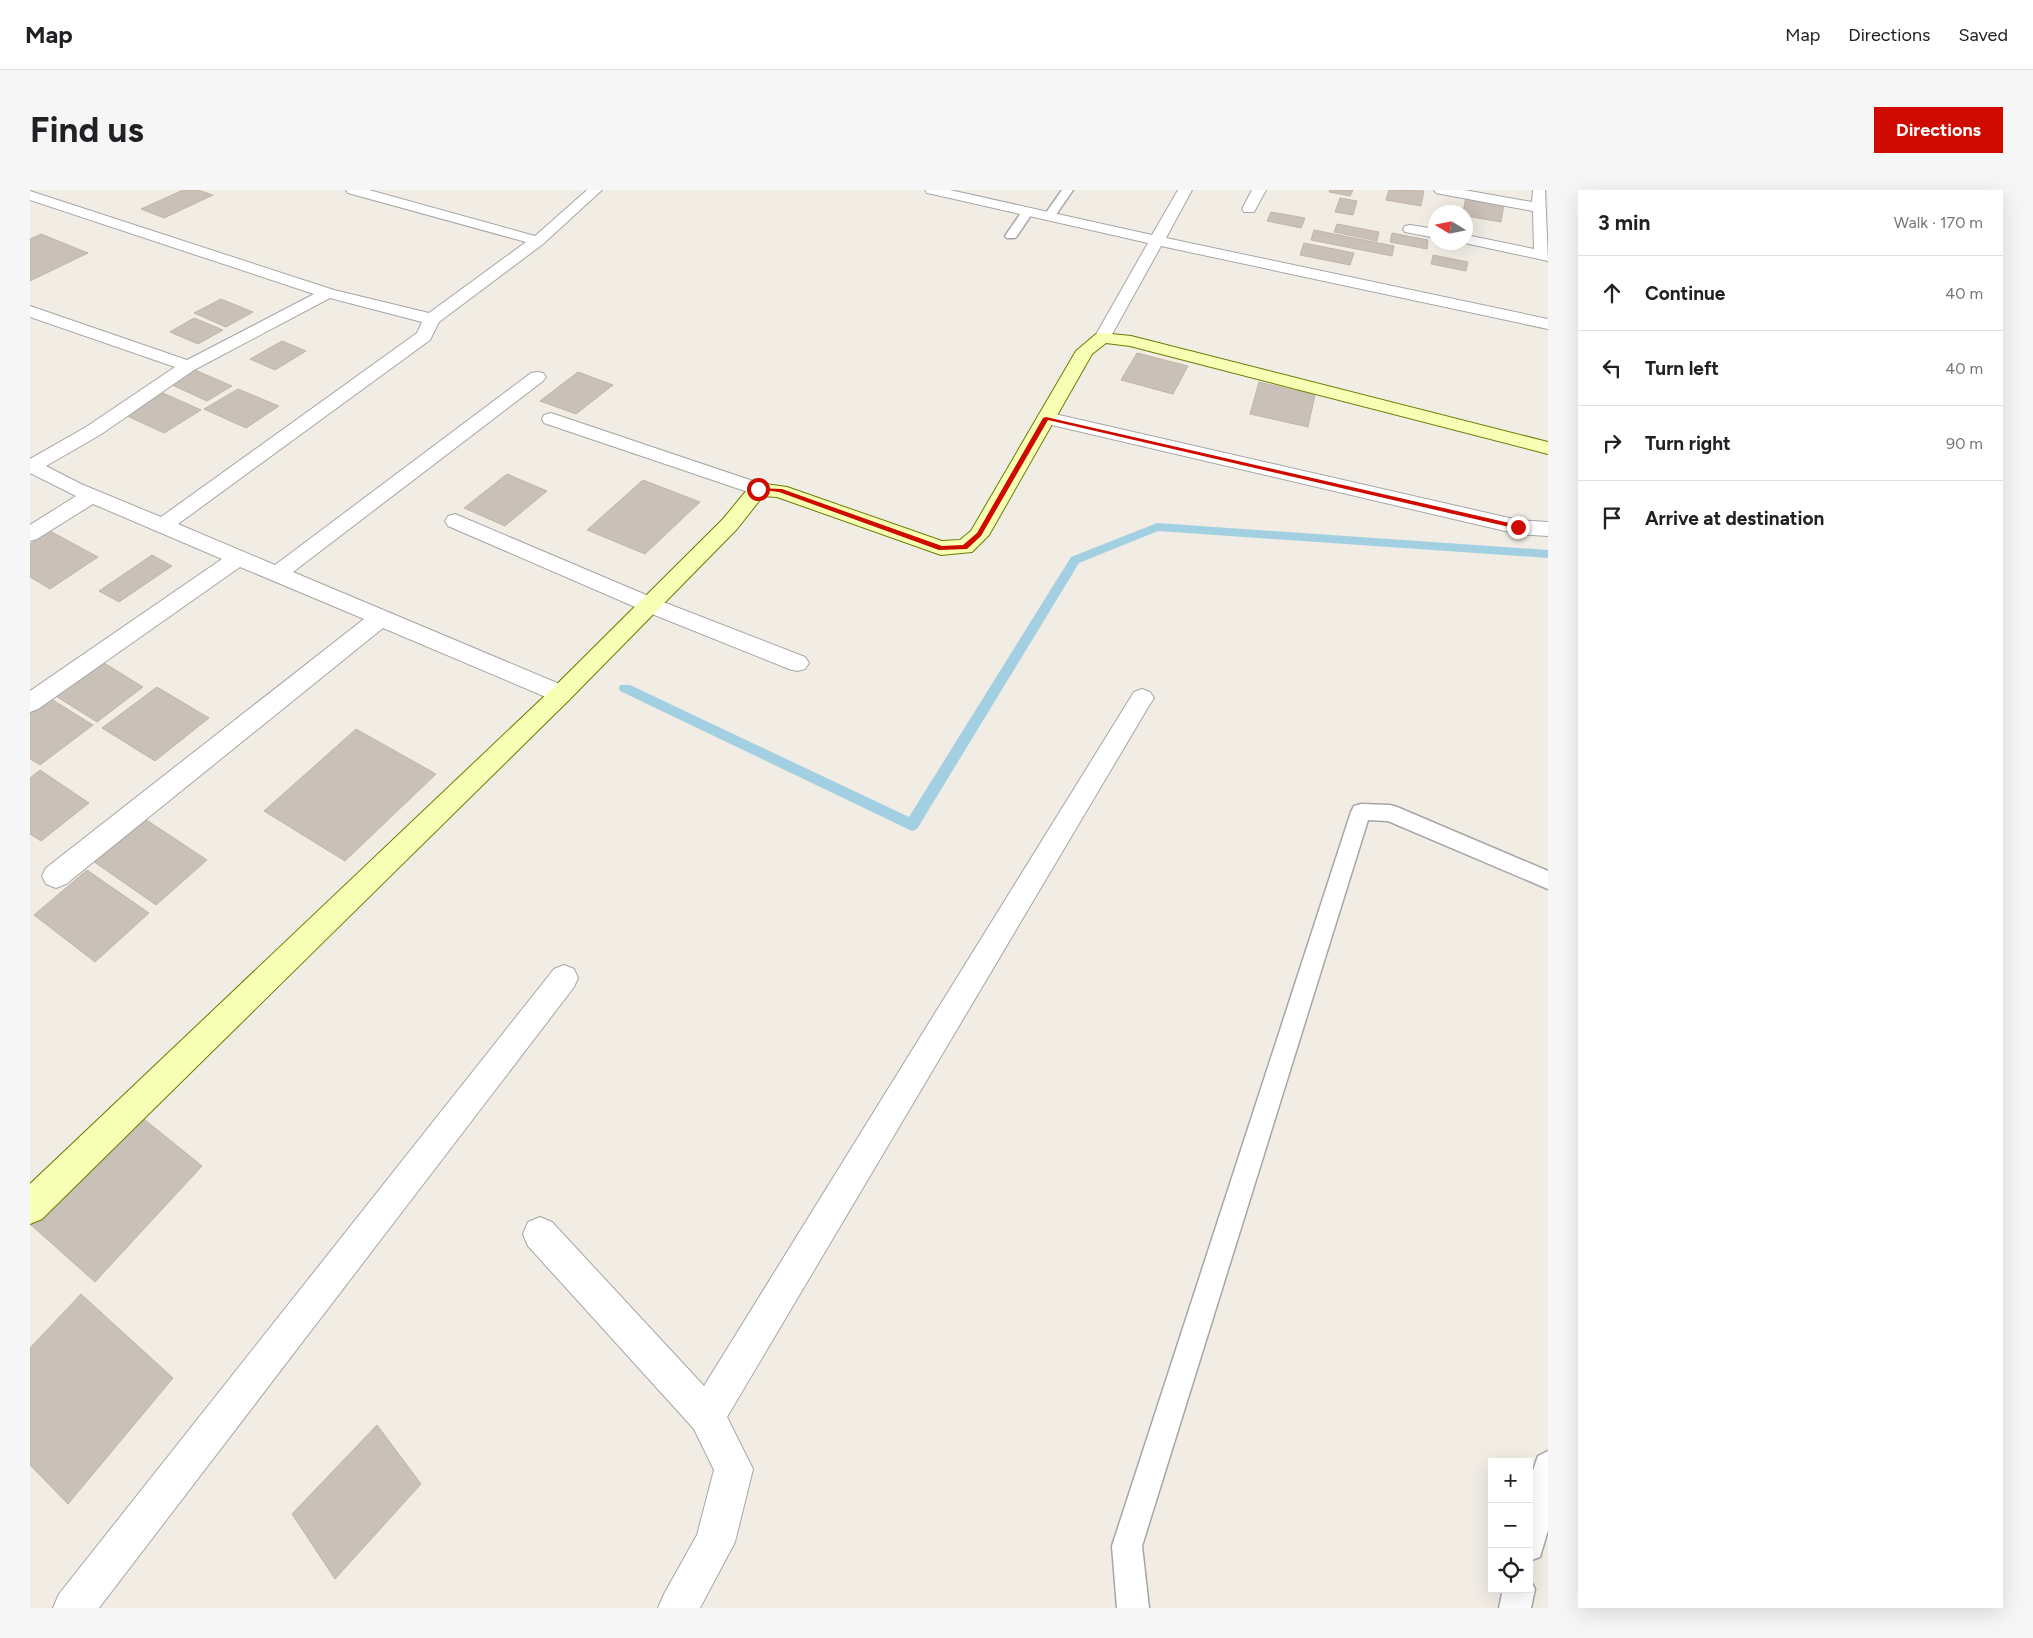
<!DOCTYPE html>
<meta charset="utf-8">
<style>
:root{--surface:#fff;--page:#f6f6f6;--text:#202124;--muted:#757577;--line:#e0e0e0;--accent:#cf0b00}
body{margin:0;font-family:Figtree,sans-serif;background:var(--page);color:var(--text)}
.controls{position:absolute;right:15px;bottom:15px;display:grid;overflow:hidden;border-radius:0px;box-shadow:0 5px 20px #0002}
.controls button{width:45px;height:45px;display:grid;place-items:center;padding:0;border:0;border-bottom:1px solid var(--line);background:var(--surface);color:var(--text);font:25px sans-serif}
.compass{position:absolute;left:1398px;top:15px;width:45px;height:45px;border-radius:50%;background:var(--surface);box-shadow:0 5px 20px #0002;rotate:280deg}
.stop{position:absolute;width:15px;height:15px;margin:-11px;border:4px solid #cf0b00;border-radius:50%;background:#fff}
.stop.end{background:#cf0b00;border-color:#fff;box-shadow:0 1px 5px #0008}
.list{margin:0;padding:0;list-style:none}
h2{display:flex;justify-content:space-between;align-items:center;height:65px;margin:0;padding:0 20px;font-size:21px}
h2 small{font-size:16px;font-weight:400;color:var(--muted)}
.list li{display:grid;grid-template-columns:32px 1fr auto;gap:15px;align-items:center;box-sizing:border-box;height:75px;padding:0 20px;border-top:1px solid var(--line)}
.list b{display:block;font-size:19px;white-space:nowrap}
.list em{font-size:16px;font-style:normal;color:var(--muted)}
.icon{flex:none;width:28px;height:28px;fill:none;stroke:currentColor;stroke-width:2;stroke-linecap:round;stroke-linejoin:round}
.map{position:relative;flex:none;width:1518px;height:1418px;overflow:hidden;border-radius:0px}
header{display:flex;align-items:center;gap:30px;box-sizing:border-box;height:70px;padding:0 25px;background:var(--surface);border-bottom:1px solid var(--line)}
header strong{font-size:24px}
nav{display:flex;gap:28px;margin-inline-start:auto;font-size:18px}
.intro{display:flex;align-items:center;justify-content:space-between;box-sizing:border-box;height:120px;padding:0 30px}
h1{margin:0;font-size:35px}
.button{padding:12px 22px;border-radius:0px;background:var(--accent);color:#fff;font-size:18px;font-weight:700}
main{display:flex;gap:30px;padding:0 30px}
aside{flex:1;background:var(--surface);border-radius:0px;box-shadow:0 5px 20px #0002}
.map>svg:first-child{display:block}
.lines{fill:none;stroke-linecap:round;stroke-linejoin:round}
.stream{fill:#a2d0e2;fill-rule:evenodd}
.building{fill:#c9c0b7;stroke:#c4b5a6}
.lane-casing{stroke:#a6a6a6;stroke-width:3}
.street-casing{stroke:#a6a6a6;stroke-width:2}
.secondary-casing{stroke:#697d00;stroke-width:2}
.lane{fill:#fff;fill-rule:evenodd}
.street{fill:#fff;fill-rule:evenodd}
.secondary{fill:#f7ffb5;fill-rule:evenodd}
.route{fill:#cf0b00}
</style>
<header>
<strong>Map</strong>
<nav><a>Map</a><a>Directions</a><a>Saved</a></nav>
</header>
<div class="intro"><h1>Find us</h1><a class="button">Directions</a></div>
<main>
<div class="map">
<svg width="1518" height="1418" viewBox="0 0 1518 1418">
<rect width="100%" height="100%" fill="#f1ede5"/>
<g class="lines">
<path class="stream" d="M1127,333L1518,360V368L1128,341L1049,373L887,639L882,641L590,501L589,498L590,495H600L879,627L1041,367Z"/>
</g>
<g class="building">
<path d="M153,0H168L183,5L134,28L111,19Z"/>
<path d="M1300,0H1323L1320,6L1299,2Z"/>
<path d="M1359,0L1394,1L1391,16L1356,10Z"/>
<path d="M1436,7L1474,14L1471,32L1436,26V22H1433Z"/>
<path d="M1310,8L1327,11L1323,25L1305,22Z"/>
<path d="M1241,22L1275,28L1271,38L1237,31Z"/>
<path d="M1307,34L1349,42L1347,51L1304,42Z"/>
<path d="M1284,40L1364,56L1362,66L1281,50Z"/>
<path d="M1362,43L1398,50L1397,59L1360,52Z"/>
<path d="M11,44L58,63L0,91V49Z"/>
<path d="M1274,53L1324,63L1320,75L1270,65Z"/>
<path d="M1403,65L1438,72L1436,81L1401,74Z"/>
<path d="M191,109L223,122L196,137L164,123Z"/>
<path d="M164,128L193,140L168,154L140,142Z"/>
<path d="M252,151L276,161L245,180L220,169Z"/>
<path d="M1107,163L1158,176L1143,204L1091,190Z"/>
<path d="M165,180L202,196L177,211L140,194Z"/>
<path d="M548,182L583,195L546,224L510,211Z"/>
<path d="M1229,192L1285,205L1278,237L1220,224Z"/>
<path d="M208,199L249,216L216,238L174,219Z"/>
<path d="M133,203L171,220L134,243L95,225Z"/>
<path d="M477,284L517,301L475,336L434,318Z"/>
<path d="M613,290L670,312L615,364L557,340Z"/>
<path d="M20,341L68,367L20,399L0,387V354Z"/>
<path d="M122,365L142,376L89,412L69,401Z"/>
<path d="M71,471L113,497L67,532L24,505Z"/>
<path d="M127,497L179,528L125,571L72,538Z"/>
<path d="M18,507L63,535L10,575L0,569V519Z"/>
<path d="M326,539L406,584L315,671L234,621Z"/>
<path d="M10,580L59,613L11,651L0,644V588Z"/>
<path d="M112,627L177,670L126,715L60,669Z"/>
<path d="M57,680L119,723L65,772L4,725Z"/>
<path d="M104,921L172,976L65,1092L0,1034V1025Z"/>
<path d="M51,1104L143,1188L38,1314L0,1275V1158Z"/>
<path d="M347,1235L391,1294L305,1389L262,1324Z"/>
</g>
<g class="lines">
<g class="lane-casing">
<g id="lane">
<path d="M1032,0H1043L1023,29H1015L1013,27Z"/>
<path d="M997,19L1003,22L987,46L985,48H977L975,46L993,20Z"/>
<path d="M1331,614L1360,615L1367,617L1518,681V699L1358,631L1338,630L1112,1356L1119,1418H1087L1082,1356L1321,622L1324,616Z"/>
<path d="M1518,1261V1340L1510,1367L1499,1371V1292L1508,1266Z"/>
<path d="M1499,1388L1505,1399L1501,1418H1469L1473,1399H1499Z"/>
</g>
</g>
<g class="street-casing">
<g id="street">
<path d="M316,0H339L505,46L557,0H572L513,54L409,132L400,150L148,334L245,375L501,183L507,182L513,183L516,187L513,191L263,382L539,498L543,504L539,510L531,513L523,510L353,438L36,694L26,698L16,694L12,686L16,678L334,429L210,377L8,519L0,522V501L192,369L63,314L7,349L0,351V335L46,306L0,283V269L56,237L145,177L0,127V116L157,170L284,104L0,10V1L304,100L399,123L496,52L318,3ZM300,108L392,132L387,143L131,327L51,294L16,276L70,245L164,180Z"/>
<path d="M895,0H920L1122,45L1148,0H1162L1136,48L1518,129V139L1131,56L1080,148L1078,152H1066L1064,148L1118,53L902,4L897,3Z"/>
<path d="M1222,0H1236L1224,22H1214L1212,19Z"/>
<path d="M1404,0H1434L1502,12L1503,0H1515L1518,71L1430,52H1436V45L1504,59L1503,21L1411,4L1406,3Z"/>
<path d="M1380,35L1406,39V48L1375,42L1373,39L1375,36Z"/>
<path d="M1016,222L1488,330L1518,332V346L1488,344L1009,232L1007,228L1009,224Z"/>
<path d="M521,223L735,295L738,299L735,303L728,305L721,303L514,233L512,229L514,225Z"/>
<path d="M425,324L628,410L775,467L779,473L775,479L767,481L759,479L612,420L418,336L415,331L418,326Z"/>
<path d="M1112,499L1120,502L1124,508L1120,514L697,1227L723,1279L705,1352L670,1418H628L634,1404L667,1345L684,1280L664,1239L498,1056L493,1044L498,1032L510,1027L522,1032L674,1196L1104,502Z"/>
<path d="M534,775L544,779L548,788L544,797L69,1418H23L29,1404L524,779Z"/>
</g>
</g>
<g class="secondary-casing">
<path id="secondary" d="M1072,143L1101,146L1518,252V264L1100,156L1076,153L1062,164L959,345L942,362L911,365L747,307L733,306L707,339L539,510L12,1029L0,1034V994L523,498L693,329L721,295L728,293L757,297L912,351L930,350L941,341L1046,161L1066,144Z"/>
</g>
<use href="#lane" class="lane"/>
<use href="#street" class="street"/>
<use href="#secondary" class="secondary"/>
</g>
<path class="route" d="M1016,227L1488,335L1491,337L1488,339L1018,230L951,346L937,359L909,360L749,302L725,299L728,298L752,299L912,356L933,355L947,343L1013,228Z"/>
</svg>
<div class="controls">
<button>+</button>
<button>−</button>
<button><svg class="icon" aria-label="locate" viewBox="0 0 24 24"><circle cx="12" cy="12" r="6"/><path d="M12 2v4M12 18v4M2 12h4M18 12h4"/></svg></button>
</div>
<svg class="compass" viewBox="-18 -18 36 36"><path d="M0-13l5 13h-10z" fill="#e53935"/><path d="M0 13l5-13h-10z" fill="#757577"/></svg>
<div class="stop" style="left:728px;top:299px"></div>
<div class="stop end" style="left:1488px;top:337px"></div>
</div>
<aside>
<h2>3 min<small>Walk · 170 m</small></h2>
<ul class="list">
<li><svg class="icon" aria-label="ahead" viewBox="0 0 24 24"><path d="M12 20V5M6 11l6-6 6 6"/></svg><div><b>Continue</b></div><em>40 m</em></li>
<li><svg class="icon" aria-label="left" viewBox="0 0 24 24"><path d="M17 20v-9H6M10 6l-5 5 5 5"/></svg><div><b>Turn left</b></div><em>40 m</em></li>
<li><svg class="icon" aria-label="right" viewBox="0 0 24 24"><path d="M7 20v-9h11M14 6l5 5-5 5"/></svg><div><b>Turn right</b></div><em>90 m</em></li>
<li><svg class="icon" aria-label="arrive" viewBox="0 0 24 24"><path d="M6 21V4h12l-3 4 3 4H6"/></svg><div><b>Arrive at destination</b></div></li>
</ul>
</aside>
</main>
